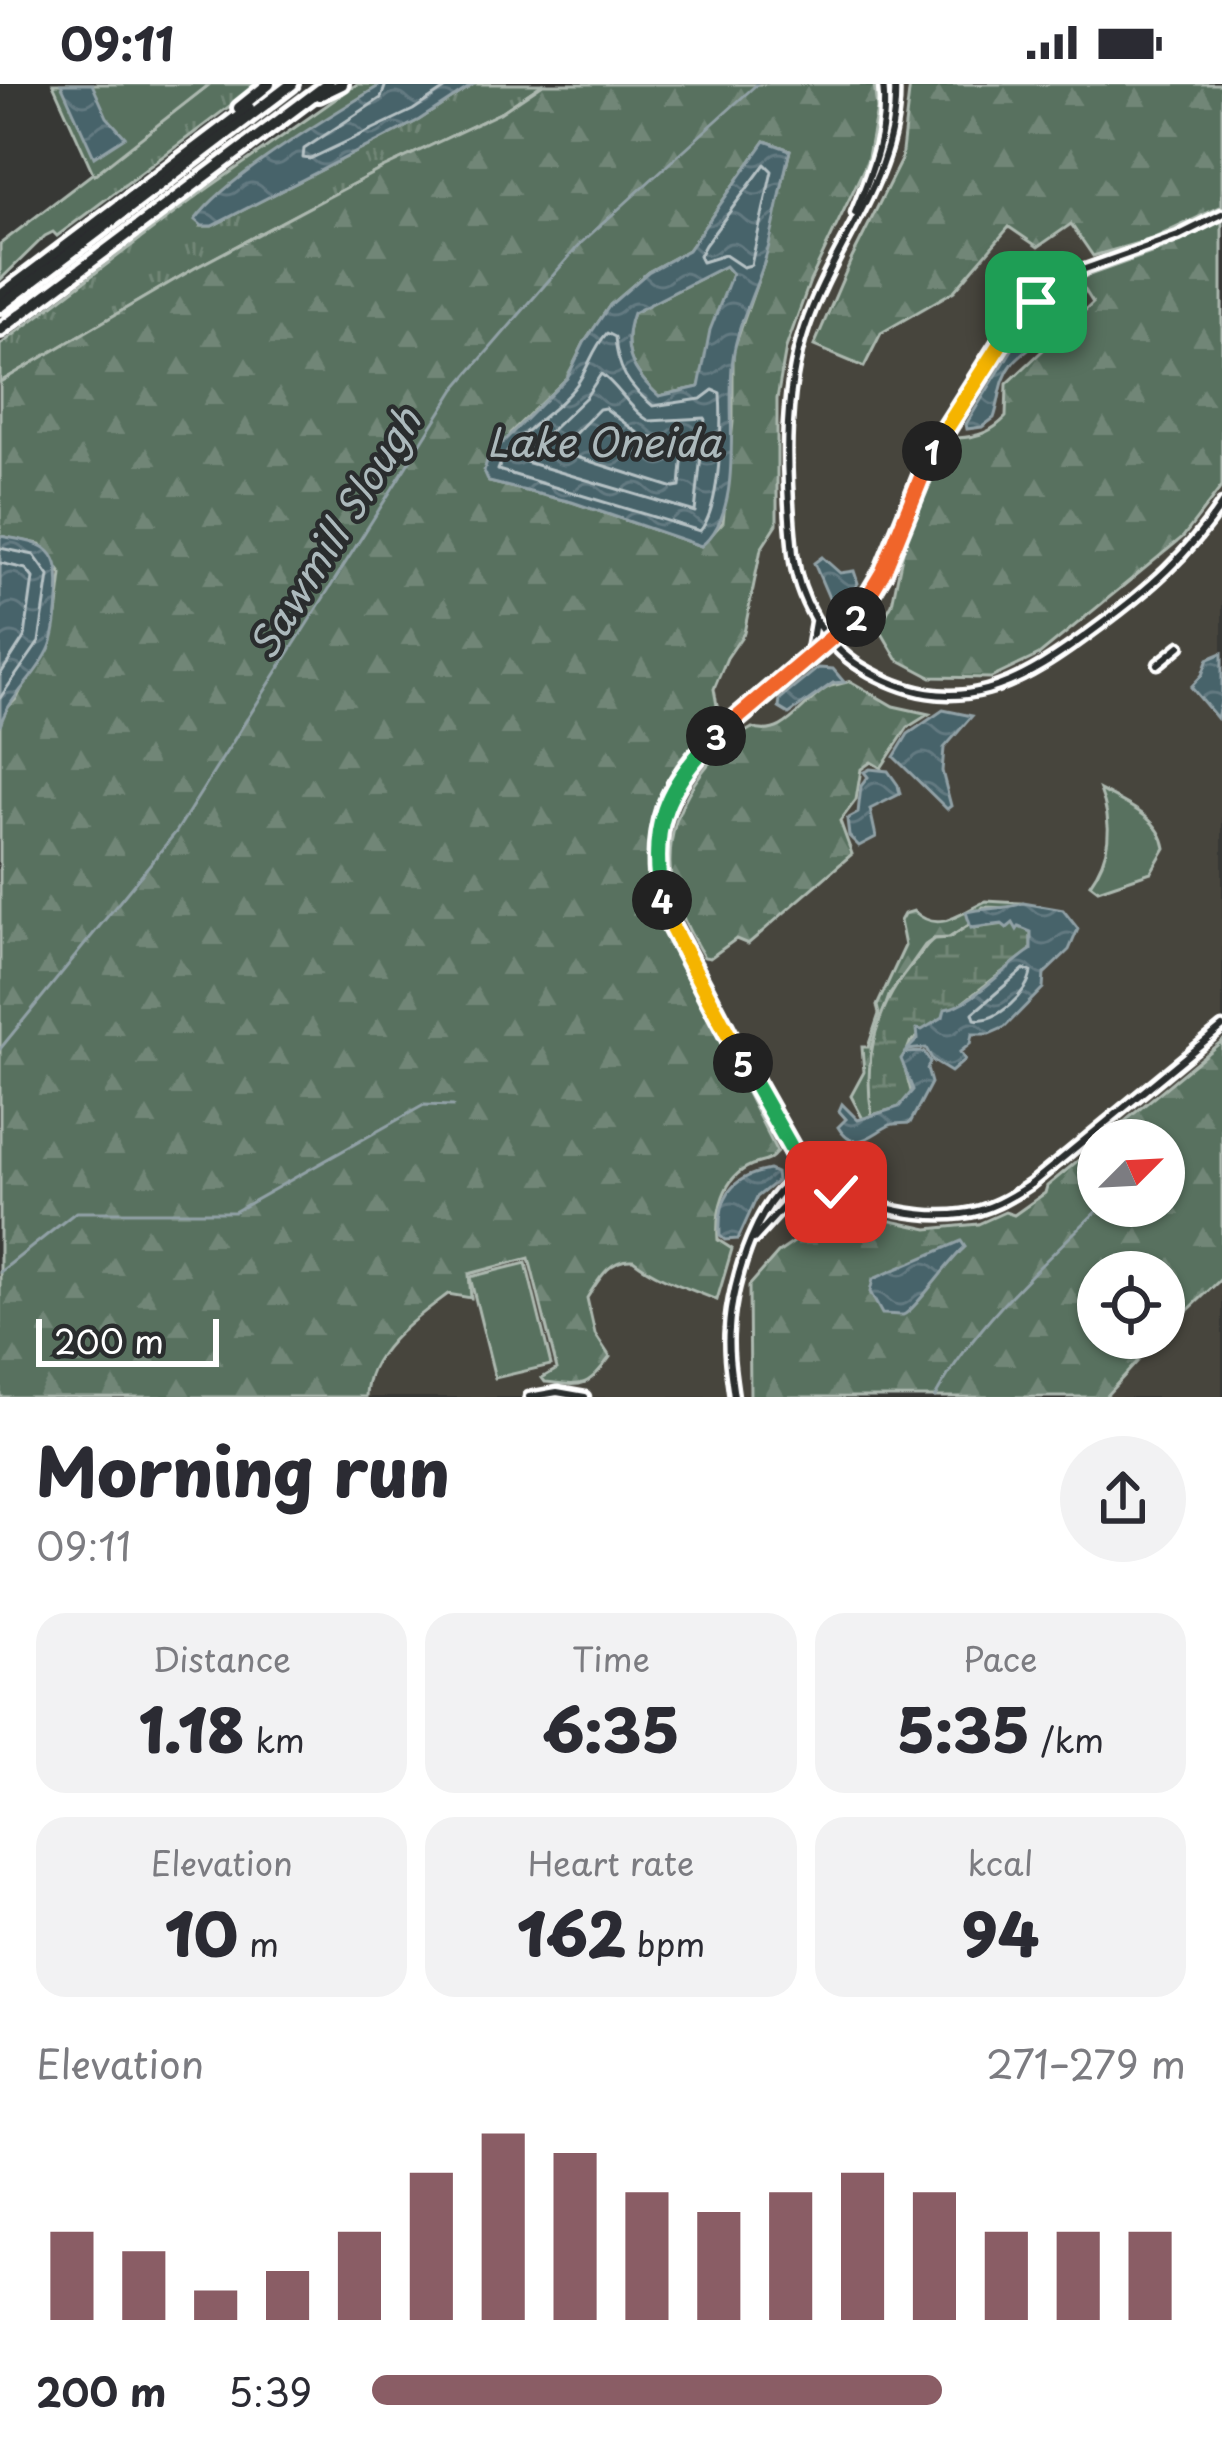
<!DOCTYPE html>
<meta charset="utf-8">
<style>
body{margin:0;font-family:"Playpen Sans",sans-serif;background:#f2f2f3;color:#2b2b33;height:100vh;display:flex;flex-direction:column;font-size:45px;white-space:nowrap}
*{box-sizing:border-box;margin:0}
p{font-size:39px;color:#7c7c81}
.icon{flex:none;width:66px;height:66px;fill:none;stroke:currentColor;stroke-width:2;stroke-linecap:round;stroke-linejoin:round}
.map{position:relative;height:1313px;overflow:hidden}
.side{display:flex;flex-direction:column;background:#fff;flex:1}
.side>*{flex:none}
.needle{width:78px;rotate:66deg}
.fabs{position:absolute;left:1077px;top:1035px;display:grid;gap:24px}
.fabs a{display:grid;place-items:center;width:108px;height:108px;border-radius:50%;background:#fff;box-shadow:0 3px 9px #0004;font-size:60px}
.scale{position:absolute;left:36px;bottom:30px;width:183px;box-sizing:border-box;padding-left:12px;border:6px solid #fff;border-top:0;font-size:33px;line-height:42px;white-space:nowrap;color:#fff;-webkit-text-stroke:9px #2a2d2e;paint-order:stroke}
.pin{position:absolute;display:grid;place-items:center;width:102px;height:102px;color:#fff;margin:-51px;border-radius:24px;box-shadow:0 6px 18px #0006}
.km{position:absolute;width:60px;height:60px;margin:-30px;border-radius:50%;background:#222;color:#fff;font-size:33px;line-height:60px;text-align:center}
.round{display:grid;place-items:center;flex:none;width:126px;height:126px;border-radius:63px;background:#f2f2f3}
.headline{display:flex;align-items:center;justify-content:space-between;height:204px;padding:0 36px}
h1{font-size:66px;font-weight:800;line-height:90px}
.figures{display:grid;grid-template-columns:repeat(3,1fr);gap:18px;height:204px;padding:12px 36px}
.figures div{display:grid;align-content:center;border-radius:30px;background:#f2f2f3;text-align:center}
.figures b{font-size:60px;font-weight:800}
.figures small{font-size:33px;font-weight:400}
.figures p{font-size:33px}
.chart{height:336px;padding:24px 36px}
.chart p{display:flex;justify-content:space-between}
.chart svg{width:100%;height:216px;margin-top:12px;stroke:#8a5d65;stroke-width:6}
ul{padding:0 36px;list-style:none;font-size:39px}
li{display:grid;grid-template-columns:192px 144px 1fr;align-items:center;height:90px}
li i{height:30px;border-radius:15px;background:#8a5d65}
.status{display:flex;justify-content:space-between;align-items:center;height:84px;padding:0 60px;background:#fff;direction:ltr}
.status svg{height:33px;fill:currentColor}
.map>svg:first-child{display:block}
.built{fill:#47453e;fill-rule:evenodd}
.grass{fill:url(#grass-tufts);stroke:#acb8af;stroke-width:3}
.forest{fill:url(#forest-firs);stroke:#acb8af;stroke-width:3;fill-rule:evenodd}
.wetland{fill:url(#wetland-marsh);stroke:#acb8af;stroke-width:3}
.green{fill:#58715f;stroke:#acb8af;stroke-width:3}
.water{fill:url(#water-waves);stroke:#91a1a6;stroke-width:3;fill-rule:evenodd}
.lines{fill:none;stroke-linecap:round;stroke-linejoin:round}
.shore{stroke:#b5c1c4;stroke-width:3}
.stream{stroke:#91a1a6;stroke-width:3}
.minor-casing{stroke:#fff;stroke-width:15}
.highway-casing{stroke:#fff;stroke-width:20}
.minor{stroke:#2a2d2e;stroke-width:6}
.highway{stroke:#2a2d2e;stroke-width:10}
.split-1-casing{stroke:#fff;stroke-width:24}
.split-2-casing{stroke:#fff;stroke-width:24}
.split-3-casing{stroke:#fff;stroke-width:24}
.split-4-casing{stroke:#fff;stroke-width:24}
.split-5-casing{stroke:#fff;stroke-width:24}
.split-6-casing{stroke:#fff;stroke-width:24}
.split-1{stroke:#f5b400;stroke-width:15}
.split-2{stroke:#f0652b;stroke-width:15}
.split-3{stroke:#f0652b;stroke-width:15}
.split-4{stroke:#22a559;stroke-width:15}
.split-5{stroke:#f5b400;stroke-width:15}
.split-6{stroke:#22a559;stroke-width:15}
.labels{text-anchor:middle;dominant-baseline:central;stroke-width:9;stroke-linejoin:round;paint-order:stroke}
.water-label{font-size:39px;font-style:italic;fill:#acb9bc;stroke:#2a2d2e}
</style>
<div class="status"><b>09:11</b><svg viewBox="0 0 49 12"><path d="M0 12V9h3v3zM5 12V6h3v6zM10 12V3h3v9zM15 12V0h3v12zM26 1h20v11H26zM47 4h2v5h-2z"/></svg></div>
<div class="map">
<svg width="1222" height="1313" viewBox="0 0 1222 1313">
<defs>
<pattern id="grass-tufts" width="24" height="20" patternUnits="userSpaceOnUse" patternTransform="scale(3)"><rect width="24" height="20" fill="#58715f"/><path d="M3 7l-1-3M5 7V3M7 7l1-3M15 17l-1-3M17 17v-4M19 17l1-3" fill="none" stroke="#718677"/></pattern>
<pattern id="forest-firs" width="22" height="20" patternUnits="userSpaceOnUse" patternTransform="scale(3)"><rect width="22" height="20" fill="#58715f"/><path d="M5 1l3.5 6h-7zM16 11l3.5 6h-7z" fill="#718677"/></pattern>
<pattern id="wetland-marsh" width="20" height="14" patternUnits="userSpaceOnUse" patternTransform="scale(3)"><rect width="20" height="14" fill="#58715f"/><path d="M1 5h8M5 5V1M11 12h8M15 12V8" fill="none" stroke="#718677"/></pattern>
<pattern id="water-waves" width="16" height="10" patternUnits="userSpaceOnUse" patternTransform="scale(3)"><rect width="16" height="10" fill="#47636b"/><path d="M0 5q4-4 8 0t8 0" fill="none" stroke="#637a81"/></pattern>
</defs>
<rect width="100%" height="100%" fill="#373835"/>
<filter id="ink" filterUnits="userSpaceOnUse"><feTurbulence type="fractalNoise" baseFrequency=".00833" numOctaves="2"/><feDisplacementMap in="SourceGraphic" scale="24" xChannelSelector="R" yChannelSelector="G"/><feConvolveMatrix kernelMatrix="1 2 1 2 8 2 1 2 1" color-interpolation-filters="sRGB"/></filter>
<g filter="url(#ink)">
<path class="built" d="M543 0H1222V1313H0V298L195 184 383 84 500 29ZM1098 1056H1164V1122H1098ZM1098 1188H1164V1254H1098Z"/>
<g class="grass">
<polygon points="210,0 259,0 57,152 53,148 45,152 0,196 0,160"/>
<polygon points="357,0 382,0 343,25 202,142 212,142 419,36 474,0 543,0 500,29 383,84 195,184 0,298 0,261 201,109"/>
</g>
<g class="forest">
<path d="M543 0H874L877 25 867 78 810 197 786 264 777 315V440L761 465 744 549 727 574 714 605 720 638C658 683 641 742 649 816L777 1068C768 1079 764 1077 752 1081 722 1093 716 1128 718 1156L732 1165 717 1216C686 1203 659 1196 633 1176 609 1174 598 1197 587 1214L595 1250 610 1273C586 1305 583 1302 545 1298L542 1294 557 1285 529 1174 469 1190 471 1214 448 1210C416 1234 366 1268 366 1313H0V642L4 627 17 614 57 531 62 491 40 460 0 452V298L195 184 383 84 500 29ZM765 57 790 66 764 179 733 267V338L723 438 701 462 572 418 489 398 510 349 567 294 584 259 610 221 648 188 688 166Z"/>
<polygon points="910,0 1222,0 1222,122 1152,155 1093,172 1071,140 1038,163 1009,143 954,207 881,249 864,283 814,262 851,176 901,76"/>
<path d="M1222 137V402L1183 453 1039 571 991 594 931 593 897 575 879 544 892 520 905 458 921 410 957 354C978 353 992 348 1006 333L1007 300 1093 219 1078 195 1165 164Z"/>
<path d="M725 182 732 190 699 303 659 312C632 288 620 265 633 229Z"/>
<path d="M850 597 893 622 929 630 908 643 881 684 871 678 861 685 856 716 840 737 852 770 748 860 736 855 710 874 704 873C687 845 669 810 670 776 670 723 707 669 752 644 786 657 804 614 831 602 837 600 844 600 850 597Z"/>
<path d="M986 817 1020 819 1014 824 983 823 969 841 949 854 934 855 925 861 889 912 871 964 872 1031 863 1035 851 1012 864 988 862 963H868L879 930 877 922 905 862 900 837 904 830 914 827C939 851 960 829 986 817Z"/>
<polygon points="1222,957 1222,1194 1164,1249 1164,1188 1098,1188 1098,1254 1159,1254 1105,1313 750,1313 749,1202 778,1169 841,1126 928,1145 978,1140 1005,1128 1014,1131 1045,1109 1047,1102 1098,1060 1098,1122 1164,1122 1164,1056 1102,1056"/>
</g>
<path class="wetland" d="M1014 839 1031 848V866L910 959 903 977 912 1011 900 1023 872 1031C862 973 878 918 916 876 923 868 925 861 934 855L949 854 969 841 974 844Z"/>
<g class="green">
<polygon points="53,0 210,0 94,91"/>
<path d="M1100 706C1126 720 1160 733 1165 764L1151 788 1098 806 1090 800C1111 771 1113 739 1100 706Z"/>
<polygon points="526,1179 551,1281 495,1294 470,1193"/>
</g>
<g class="water">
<polygon points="61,0 92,0 107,33 125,53 94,73"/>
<path d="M382 0H474L419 36 212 142H202L195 136C229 90 331 32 382 0Z"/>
<path d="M765 57 790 66C780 105 775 147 762 185 752 214 737 244 733 274 725 326 747 427 701 462L572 418 489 398 484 387 488 373 567 294 584 259 610 221 648 188 688 166ZM725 182 732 190 710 246 699 303 659 312C632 288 620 265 633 229Z"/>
<path d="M1069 210 1078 219C1063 247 1032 257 1013 279 999 297 1001 314 994 334L982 343 967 345 966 340 1023 248Z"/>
<path d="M0 452C49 460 62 464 58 516 57 530 56 549 50 563 38 592 8 613 0 642Z"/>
<polygon points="822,473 840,489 854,487 858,499 845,518 832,521 814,479"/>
<polygon points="1222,569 1222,615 1217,634 1191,603 1202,591 1208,575"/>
<polygon points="818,584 833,585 844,598 833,599 789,630 779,624 780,615"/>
<polygon points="943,626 972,632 944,664 942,687 951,722 947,725 894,673 908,650"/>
<polygon points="870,685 888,687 898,701 900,710 870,725 876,753 859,762 849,752 847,735 858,729 861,702 868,693 864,688"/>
<path d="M1023 819 1063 826 1078 845 1069 866 1044 890 1043 904 1005 943 989 950H972L970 960 960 968 965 976 951 988 933 977 926 964 907 966 918 955 917 945 922 946 943 933 945 925C971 922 1007 881 1031 866V848L1019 843 1017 846 1013 839 1007 844 1002 840 971 844 966 828C981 824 1011 825 1023 819Z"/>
<path d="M924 968 930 978 927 985 931 999 910 1039C903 1040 896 1039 890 1041 871 1050 855 1071 838 1043L846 1035 839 1027 842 1020 858 1036 899 1023 913 1006 901 975 905 969Z"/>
<path d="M769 1086 776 1089 777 1097 757 1113 738 1155 725 1156 720 1152C718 1114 730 1093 769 1086Z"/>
<path d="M961 1157 965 1163C950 1175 914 1228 903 1231 901 1231 884 1230 882 1230L870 1208 873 1195Z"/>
</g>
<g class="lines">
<g class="shore">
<polyline points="386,0 381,14 304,65 303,74 310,75 413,26 452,0"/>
<polygon points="765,80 772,87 751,181 743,183 725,171 702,178 699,172 705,161"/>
<path d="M607 249 615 253C617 284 628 302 653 322L701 315 713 306 720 309C722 343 721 423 700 447L498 386C509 351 556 330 577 300 589 283 593 264 607 249Z"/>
<path d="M601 290C618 301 629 325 649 337L705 334 695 428 526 378 527 370 586 313Z"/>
<polygon points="605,324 643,353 684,356 680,403 674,404 564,369 564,361 599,325"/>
<polyline points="0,464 34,471 49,492 39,558 0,614"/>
<polyline points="0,479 26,485 33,494 25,552 0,591"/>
<path d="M1024 885 1031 888C1029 908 996 940 975 935L973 929Z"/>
</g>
<g class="stream">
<polyline points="0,965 176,748 455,305 581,159 757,0"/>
<polyline points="0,1188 76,1128 234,1128 424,1021 453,1022"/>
<path d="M935 1313C976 1239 1041 1181 1102 1122"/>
</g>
<g class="minor-casing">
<g id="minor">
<path d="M895 0C900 91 832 161 805 244 781 314 786 397 793 470 798 514 823 560 861 583 957 641 1021 600 1100 541 1149 505 1188 471 1222 420"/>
<path d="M855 129C872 88 889 46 883 0"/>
<path d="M1222 130 1178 152 1085 185 1057 201 1024 229 1000 259 930 369 883 487 859 530 716 652 682 687 666 718 657 782 668 836 798 1076C831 1116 912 1137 962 1130 988 1127 1010 1114 1031 1100L1222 943"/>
<polyline points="809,572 815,538"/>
<polyline points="1158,580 1180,562"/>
<polyline points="754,1155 803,1101 808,1089"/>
<polyline points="529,1313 557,1308 585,1313"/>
<path d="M734 1313C731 1291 727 1268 729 1245 731 1201 759 1102 808 1089"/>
</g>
</g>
<g class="highway-casing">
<g id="highway">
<polyline points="319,11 342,0"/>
<polyline points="239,24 269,0"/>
<polyline points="0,212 249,24"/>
<polyline points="0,222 292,0"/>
<polyline points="0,246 328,0"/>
</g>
</g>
<use href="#minor" class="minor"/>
<use href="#highway" class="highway"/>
</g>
</g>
<g class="lines" filter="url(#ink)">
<g class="split-1-casing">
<polyline id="split-1" points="932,367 1000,260 1036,218"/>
</g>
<g class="split-2-casing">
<polyline id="split-2" points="856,533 883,488 932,367"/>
</g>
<g class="split-3-casing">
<polyline id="split-3" points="716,652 856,533"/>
</g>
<g class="split-4-casing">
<path id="split-4" d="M662 816C648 744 666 702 716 652"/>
</g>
<g class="split-5-casing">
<polyline id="split-5" points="662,816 668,836 743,979"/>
</g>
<g class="split-6-casing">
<polyline id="split-6" points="743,979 799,1078 836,1108"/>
</g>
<use href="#split-1" class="split-1"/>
<use href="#split-2" class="split-2"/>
<use href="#split-3" class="split-3"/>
<use href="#split-4" class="split-4"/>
<use href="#split-5" class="split-5"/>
<use href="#split-6" class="split-6"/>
</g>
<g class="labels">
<g class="water-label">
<text x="604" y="356">Lake Oneida</text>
<text transform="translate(333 448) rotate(-58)">Sawmill Slough</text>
</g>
</g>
</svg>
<div class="fabs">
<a><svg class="needle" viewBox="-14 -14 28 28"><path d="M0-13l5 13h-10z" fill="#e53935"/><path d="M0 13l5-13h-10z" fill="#7c7c81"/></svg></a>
<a><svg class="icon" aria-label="locate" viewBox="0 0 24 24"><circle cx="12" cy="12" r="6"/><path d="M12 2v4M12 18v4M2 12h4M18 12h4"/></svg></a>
</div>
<div class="scale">200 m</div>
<div class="pin" style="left:1036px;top:218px;background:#1e9e55"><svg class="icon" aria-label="arrive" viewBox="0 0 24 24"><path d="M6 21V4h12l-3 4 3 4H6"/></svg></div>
<div class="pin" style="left:836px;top:1108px;background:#d93025"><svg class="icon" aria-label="check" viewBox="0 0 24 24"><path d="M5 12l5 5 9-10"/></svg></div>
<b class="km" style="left:932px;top:367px">1</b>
<b class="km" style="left:856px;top:533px">2</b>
<b class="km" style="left:716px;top:652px">3</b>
<b class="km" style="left:662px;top:816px">4</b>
<b class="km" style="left:743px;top:979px">5</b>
</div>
<section class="side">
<div class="headline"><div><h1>Morning run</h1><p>09:11</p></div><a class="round"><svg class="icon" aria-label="share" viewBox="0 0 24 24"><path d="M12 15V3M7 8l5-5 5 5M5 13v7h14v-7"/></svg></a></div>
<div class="figures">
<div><p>Distance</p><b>1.18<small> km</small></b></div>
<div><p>Time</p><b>6:35</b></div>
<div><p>Pace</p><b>5:35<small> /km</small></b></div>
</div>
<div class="figures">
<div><p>Elevation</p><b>10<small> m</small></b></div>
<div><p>Heart rate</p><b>162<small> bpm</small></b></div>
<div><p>kcal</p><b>94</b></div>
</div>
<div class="chart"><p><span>Elevation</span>271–279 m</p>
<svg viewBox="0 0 160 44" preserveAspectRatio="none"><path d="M5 44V26M15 44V30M25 44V38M35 44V34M45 44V26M55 44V14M65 44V6M75 44V10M85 44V18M95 44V22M105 44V18M115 44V14M125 44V18M135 44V26M145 44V26M155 44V26"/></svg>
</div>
<ul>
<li><b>200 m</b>5:39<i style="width:70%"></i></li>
</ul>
</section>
